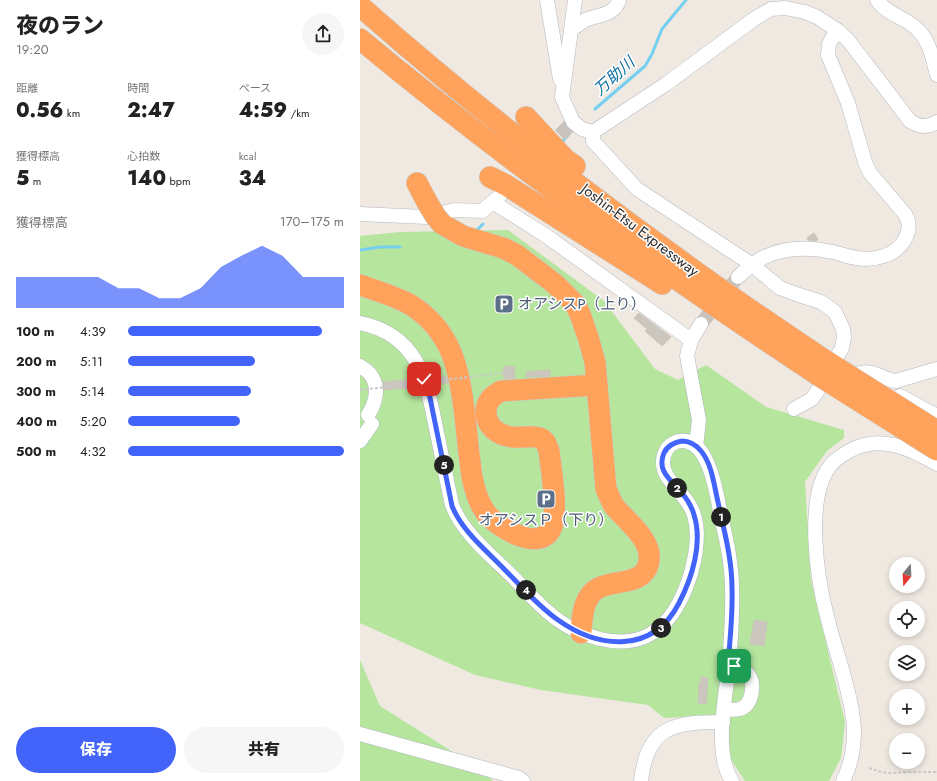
<!DOCTYPE html>
<html lang="ja">
<meta charset="utf-8">
<style>
body{margin:0;font-family:Jost,"Noto Sans JP",sans-serif;background:#f6f6f6;color:#222;height:100vh;display:flex;flex-direction:column;font-size:15px;white-space:nowrap}
*{box-sizing:border-box;margin:0}
p{font-size:13px;color:#767676}
.icon{flex:none;width:22px;height:22px;fill:none;stroke:currentColor;stroke-width:2;stroke-linecap:round;stroke-linejoin:round}
.map{position:relative;flex:1;overflow:hidden}
.side{display:flex;flex-direction:column;background:#fff;width:360px}
.side>*{flex:none}
.needle{width:26px;rotate:198deg}
.controls{position:absolute;left:529px;top:557px;display:grid;gap:8px}
.controls a{display:grid;place-items:center;width:36px;height:36px;border-radius:50%;background:#fff;box-shadow:0 2px 6px #0003;font-size:20px}
.pin{position:absolute;display:grid;place-items:center;width:34px;height:34px;color:#fff;margin:-17px;border-radius:8px;box-shadow:0 2px 6px #0006}
.km{position:absolute;width:20px;height:20px;margin:-10px;border-radius:50%;background:#222;color:#fff;font-size:11px;line-height:20px;text-align:center}
.round{display:grid;place-items:center;flex:none;width:42px;height:42px;border-radius:21px;background:#f6f6f6}
.overview{display:flex;align-items:center;justify-content:space-between;height:68px;padding:0 16px}
h1{font-size:22px;font-weight:800;line-height:30px}
.figures{display:grid;grid-template-columns:repeat(3,1fr);gap:6px;height:68px;padding:4px 16px}
.figures div{display:grid;align-content:center}
.figures b{font-size:20px;font-weight:800}
.figures small{font-size:11px;font-weight:400}
.figures p{font-size:11px}
.chart{height:112px;padding:8px 16px}
.chart p{display:flex;justify-content:space-between}
.chart svg{width:100%;height:72px;margin-top:4px;fill:#4264fb;opacity:.7}
.button{display:flex;gap:8px;margin-top:auto;padding:8px 16px}
.button a{flex:1;height:46px;border-radius:24px;background:#4264fb;color:#fff;font-size:16px;font-weight:800;line-height:46px;text-align:center}
.button a+a{background:#f6f6f6;color:#222}
ul{padding:0 16px;list-style:none;font-size:13px}
li{display:grid;grid-template-columns:64px 48px 1fr;align-items:center;height:30px}
li i{height:10px;border-radius:5px;background:#4264fb}
main{display:flex;flex:1;min-height:0}
.map>svg:first-child{display:block}
.green{fill:#b6e59e}
.lines{fill:none;stroke-linecap:round;stroke-linejoin:round}
.stream{stroke:#75cff0;stroke-width:3}
.building{fill:#cbc7bf;stroke:#cbc5ba}
.minor-tunnel{stroke:#c8c4bd;stroke-width:14;stroke-dasharray:14 7;stroke-linecap:butt}
.minor-casing{stroke:#b4b7c1;stroke-width:15}
.highway-casing{stroke:#c9c9c9;stroke-width:22}
.path{stroke:#c9c9c9;stroke-width:2;stroke-dasharray:3 2;stroke-linecap:butt}
.minor{stroke:#fff;stroke-width:14}
.highway{stroke:#ffa35c;stroke-width:21}
.highway-bridge-casing{stroke:#c9c9c9;stroke-width:22;stroke-linecap:butt}
.path-bridge{stroke:#c9c9c9;stroke-width:2;stroke-dasharray:3 2;stroke-linecap:butt}
.highway-bridge{stroke:#ffa35c;stroke-width:21}
.route-casing{stroke:#fff;stroke-width:8}
.route{stroke:#4264fb;stroke-width:5}
.labels{text-anchor:middle;dominant-baseline:central;stroke-width:3;stroke-linejoin:round;paint-order:stroke}
.street-label{font-size:15px;fill:#2e2e2e;stroke:#fff}
.service-label{font-size:15px;fill:#4e5e75;stroke:#fff;text-anchor:start}
.water-label{font-size:16px;font-style:italic;fill:#0d6fa3;stroke:#fff}
</style>
<main>
<section class="side">
<div class="overview"><div><h1>夜のラン</h1><p>19:20</p></div><a class="round"><svg class="icon" aria-label="share" viewBox="0 0 24 24"><path d="M12 15V3M7 8l5-5 5 5M5 13v7h14v-7"/></svg></a></div>
<div class="figures">
<div><p>距離</p><b>0.56<small> km</small></b></div>
<div><p>時間</p><b>2:47</b></div>
<div><p>ペース</p><b>4:59<small> /km</small></b></div>
</div>
<div class="figures">
<div><p>獲得標高</p><b>5<small> m</small></b></div>
<div><p>心拍数</p><b>140<small> bpm</small></b></div>
<div><p>kcal</p><b>34</b></div>
</div>
<div class="chart"><p><span>獲得標高</span>170–175 m</p>
<svg viewBox="0 0 160 44" preserveAspectRatio="none"><path d="M0 44V25L10 25L20 25L30 25L40 25L50 32L60 32L70 38L80 38L90 32L100 19L110 12L120 6L130 12L140 25L150 25L160 25V44z"/></svg>
</div>
<ul>
<li><b>100 m</b>4:39<i style="width:90%"></i></li>
<li><b>200 m</b>5:11<i style="width:59%"></i></li>
<li><b>300 m</b>5:14<i style="width:57%"></i></li>
<li><b>400 m</b>5:20<i style="width:52%"></i></li>
<li><b>500 m</b>4:32<i style="width:100%"></i></li>
</ul>
<div class="button"><a>保存</a><a>共有</a></div>
</section>
<div class="map">
<svg width="577" height="781" viewBox="0 0 577 781">
<rect width="100%" height="100%" fill="#efe9e1"/>
<g class="green">
<polygon points="148,230 244,301 295,369 318,380 346,365 406,407 484,430 484,438 467,451 445,482 451,580 485,722 481,758 469,781 385,781 369,757 355,715 304,718 288,705 181,690 115,675 0,623 0,236 40,232"/>
<polygon points="0,660 20,706 115,766 133,781 0,781"/>
</g>
<g class="lines">
<g class="stream">
<polyline points="235,109 285,66 292,54 302,29 326,0"/>
<polyline points="202,142 209,134"/>
<polyline points="116,231 123,224"/>
<polyline points="0,250 20,247 40,247"/>
</g>
</g>
<g class="building">
<polygon points="454,233 458,239 456,241 448,240 447,238"/>
<polygon points="279,313 311,337 302,346 285,331 287,329 274,318"/>
<polygon points="154,366 155,378 144,379 143,367"/>
<polygon points="190,370 190,376 166,377 166,372"/>
<polygon points="86,376 88,383 75,385 72,377"/>
<polygon points="55,379 57,387 24,390 23,381 24,382"/>
<polygon points="396,620 407,622 404,646 390,644 394,621"/>
<polygon points="341,677 348,678 346,704 338,703 339,683 341,683"/>
</g>
<g class="lines">
<g class="minor-tunnel">
<polyline points="185,150 213,122"/>
<polyline points="341,324 378,277"/>
</g>
<g class="minor-casing">
<g id="minor">
<polyline points="187,0 200,79"/>
<polyline points="215,0 202,97 213,122 222,129 233,132 306,84 394,19 411,9 425,8 445,12 457,17 477,30"/>
<path d="M517 0C526 14 546 18 557 29 570 41 573 60 577 75"/>
<path d="M212 29C216 26 221 23 225 20 237 15 256 15 259 0"/>
<polyline points="233,132 233,141 277,189 391,264 420,288 436,294 461,302 475,312 483,329 484,337 482,348 458,390 452,399 434,409"/>
<polyline points="134,203 185,235 331,340"/>
<polyline points="0,214 66,217 94,210 122,211 140,196"/>
<path d="M378 277C396 260 408 252 434 249 447 248 460 249 473 252 481 254 489 257 497 258 514 261 536 256 545 239 550 229 550 223 545 214L510 173 505 162 488 103 468 55 469 44 477 30 488 40 550 121C560 127 567 128 577 122"/>
<path d="M0 323C60 335 67 383 77 433 82 457 87 481 92 505 104 535 133 557 155 579 168 593 182 609 198 620 210 629 225 635 240 639 292 651 317 619 331 573 336 555 340 534 334 515 328 494 302 481 303 462 303 453 308 445 316 442 349 432 357 496 361 517 367 541 372 564 372 588 373 613 371 639 369 664 366 697 353 752 372 781"/>
<path d="M0 366C3 368 8 371 10 374 20 386 16 403 8 415"/>
<path d="M486 378C495 374 505 370 515 374 522 376 528 380 536 381L577 369"/>
<polyline points="540,396 577,416"/>
<polyline points="0,441 12,424"/>
<polyline points="336,446 339,420 327,356 331,340 341,324"/>
<path d="M364 709C369 710 375 710 380 709 392 705 396 684 388 674 383 668 376 666 368 665"/>
<polyline points="0,734 159,778 163,781"/>
<path d="M281 781C287 726 314 722 363 722"/>
<path d="M483 781C492 763 496 739 493 719 489 684 475 651 467 616 457 579 445 498 470 466 475 459 482 455 489 451 519 434 550 448 577 464"/>
</g>
</g>
<g class="highway-casing">
<g id="highway">
<path d="M0 6C101 95 207 179 317 258 365 294 416 327 466 361"/>
<path d="M0 39C146 160 300 271 458 375"/>
<polyline points="166,117 205,159 215,166"/>
<polyline points="130,177 146,185 302,284"/>
<polyline points="57,183 67,202"/>
<path d="M82 224 103 236 143 248 157 255 195 284 215 304 220 314 228 337 235 362 246 489C249 495 251 501 254 506 267 522 298 543 287 568 277 589 241 576 229 597 222 607 222 621 221 633"/>
<path d="M0 285C17 291 35 296 51 305 93 332 99 370 105 416 107 436 109 456 112 477 115 490 118 502 126 513 137 527 179 553 191 529 199 513 191 469 189 451 187 445 186 441 180 438 172 435 162 438 153 437 139 436 126 427 126 412 126 401 132 396 141 391L237 385"/>
</g>
</g>
<polyline class="path" points="509,768 521,772 529,773 550,772 577,772"/>
<use href="#minor" class="minor"/>
<use href="#highway" class="highway"/>
<g class="highway-bridge-casing">
<g id="highway-bridge">
<polyline points="67,202 76,217 82,224"/>
<polyline points="466,361 577,431"/>
<polyline points="458,375 577,450"/>
</g>
</g>
<polyline class="path-bridge" points="0,390 152,372"/>
<use href="#highway-bridge" class="highway-bridge"/>
</g>
<g class="lines">
<g class="route-casing">
<path id="route" d="M64 379 68 388 92 506C102 531 126 550 145 570 162 587 178 606 198 620 239 649 293 654 319 603 332 578 343 543 334 515 332 507 327 499 322 493 312 481 296 471 304 453 307 446 315 442 322 441 329 441 336 445 341 451 352 464 354 485 358 502 364 530 372 559 372 588 373 614 370 639 368 665L374 666"/>
</g>
<use href="#route" class="route"/>
</g>
<defs>
<g id="parking-square" transform="scale(1)"><rect x="-9" y="-9" width="18" height="18" rx="4" fill="#5c6f8a" stroke="#fff"/><path d="M-3.5-5.5H1a3.5 3.5 0 0 1 0 7H-1V5.5H-3.5ZM-1-3.4V-.6H.8a1.4 1.4 0 0 0 0-2.8Z" fill="#fff"/></g>
</defs>
<g fill-rule="evenodd">
<use href="#parking-square" x="144" y="304"/>
<use href="#parking-square" x="186" y="499"/>
</g>
<g class="labels">
<g class="street-label">
<text transform="translate(280 230) rotate(37)">Joshin-Etsu Expressway</text>
</g>
<g class="service-label">
<text x="158" y="304">オアシスP（上り）</text>
<text x="186" y="520" text-anchor="middle">オアシスＰ（下り）</text>
</g>
<g class="water-label">
<text transform="translate(254 76) rotate(-42)">万助川</text>
</g>
</g>
</svg>
<div class="controls">
<a><svg class="needle" viewBox="-14 -14 28 28"><path d="M0-13l5 13h-10z" fill="#e53935"/><path d="M0 13l5-13h-10z" fill="#767676"/></svg></a>
<a><svg class="icon" aria-label="locate" viewBox="0 0 24 24"><circle cx="12" cy="12" r="6"/><path d="M12 2v4M12 18v4M2 12h4M18 12h4"/></svg></a>
<a><svg class="icon" aria-label="layers" viewBox="0 0 24 24"><path d="M12 4l9 5-9 5-9-5zM3 14l9 5 9-5"/></svg></a>
<a>+</a>
<a>−</a>
</div>
<div class="pin" style="left:374px;top:666px;background:#1e9e55"><svg class="icon" aria-label="arrive" viewBox="0 0 24 24"><path d="M6 21V4h12l-3 4 3 4H6"/></svg></div>
<div class="pin" style="left:64px;top:379px;background:#d93025"><svg class="icon" aria-label="check" viewBox="0 0 24 24"><path d="M5 12l5 5 9-10"/></svg></div>
<b class="km" style="left:361px;top:517px">1</b>
<b class="km" style="left:317px;top:488px">2</b>
<b class="km" style="left:301px;top:628px">3</b>
<b class="km" style="left:166px;top:590px">4</b>
<b class="km" style="left:84px;top:465px">5</b>
</div>
</main>
